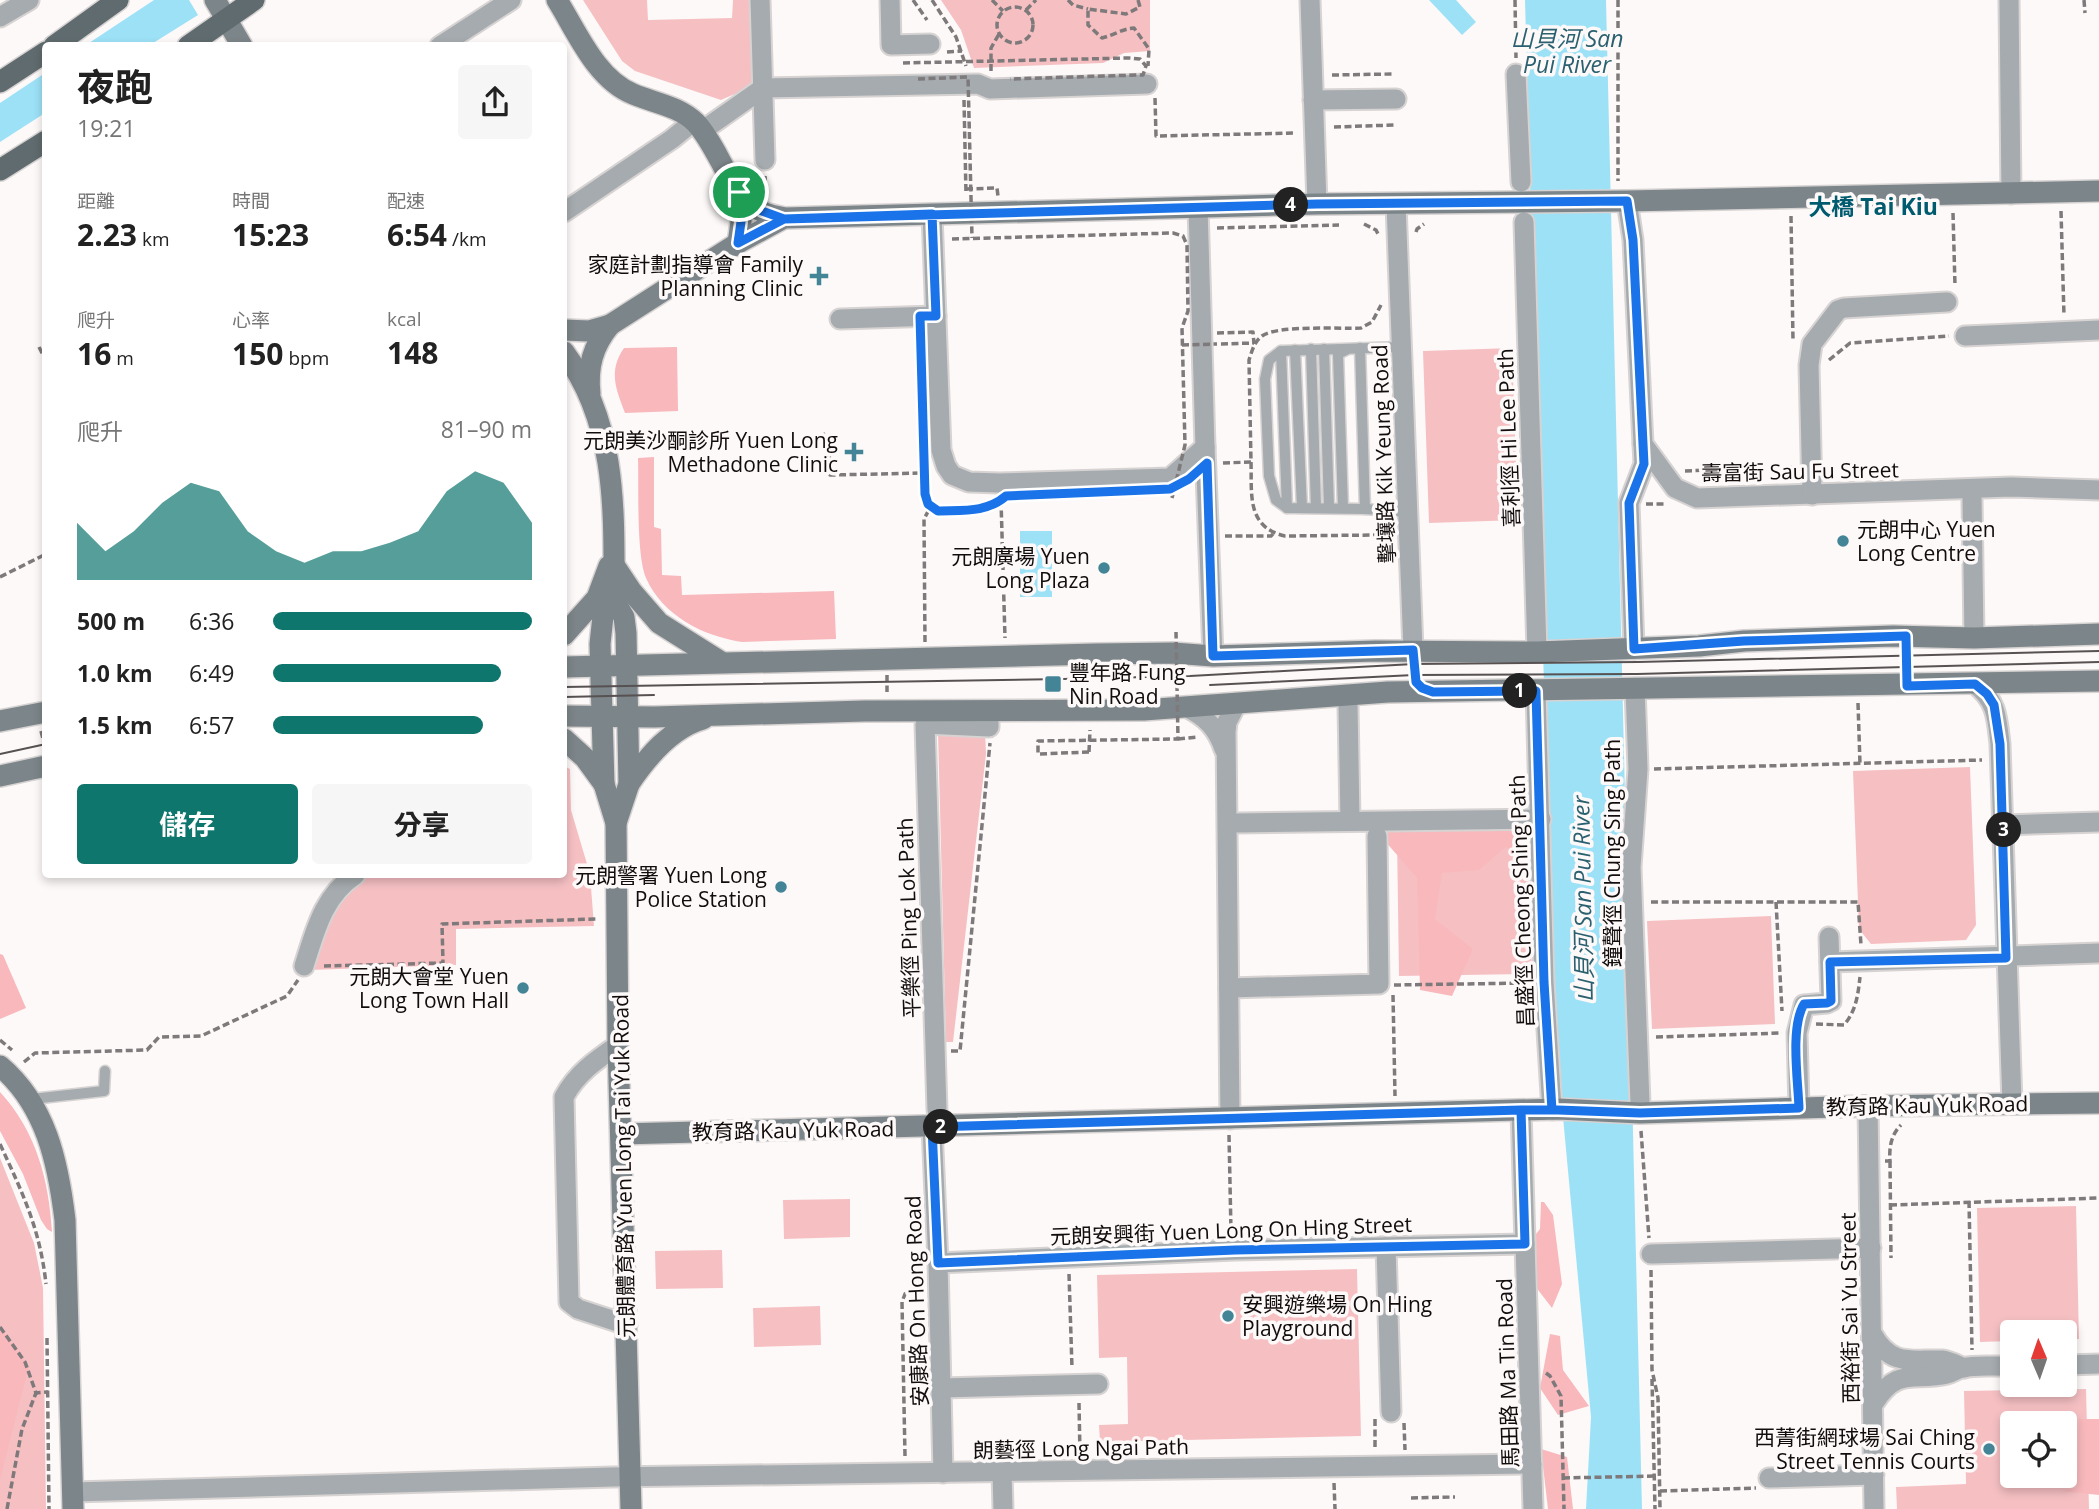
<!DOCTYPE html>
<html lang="zh-TW">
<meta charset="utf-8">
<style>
body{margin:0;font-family:"Open Sans","Noto Sans TC",sans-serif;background:#f6f6f6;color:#222;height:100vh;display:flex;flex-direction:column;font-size:26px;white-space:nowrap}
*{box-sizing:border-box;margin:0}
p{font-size:23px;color:#767676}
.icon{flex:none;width:38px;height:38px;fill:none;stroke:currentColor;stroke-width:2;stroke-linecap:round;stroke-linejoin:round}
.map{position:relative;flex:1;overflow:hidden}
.sheet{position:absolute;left:42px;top:42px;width:525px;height:836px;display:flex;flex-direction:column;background:#fff;border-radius:7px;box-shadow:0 4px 10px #0003}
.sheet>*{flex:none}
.needle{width:46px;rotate:358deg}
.controls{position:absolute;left:2000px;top:1320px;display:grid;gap:14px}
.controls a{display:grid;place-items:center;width:77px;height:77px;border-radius:7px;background:#fff;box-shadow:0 4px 10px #0003;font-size:35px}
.pin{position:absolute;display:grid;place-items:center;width:60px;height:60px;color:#fff;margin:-30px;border:4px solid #fff;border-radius:50%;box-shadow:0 2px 7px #0007}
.km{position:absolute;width:35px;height:35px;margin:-18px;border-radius:50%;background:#222;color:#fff;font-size:19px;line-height:35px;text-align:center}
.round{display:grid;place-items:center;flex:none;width:74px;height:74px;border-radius:7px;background:#f6f6f6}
.summary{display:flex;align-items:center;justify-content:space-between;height:119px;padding:0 35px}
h1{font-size:38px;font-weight:700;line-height:52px}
.figures{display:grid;grid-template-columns:repeat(3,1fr);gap:10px;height:119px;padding:7px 35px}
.figures div{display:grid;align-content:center}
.figures b{font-size:30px;font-weight:700}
.figures small{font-size:19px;font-weight:400}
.figures p{font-size:19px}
.chart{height:196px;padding:14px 35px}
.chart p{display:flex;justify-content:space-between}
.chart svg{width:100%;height:126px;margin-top:7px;fill:#0f766e;opacity:.7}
.cta{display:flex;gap:14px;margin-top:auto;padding:14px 35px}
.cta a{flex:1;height:80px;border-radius:7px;background:#0f766e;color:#fff;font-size:28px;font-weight:700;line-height:80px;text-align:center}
.cta a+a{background:#f6f6f6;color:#222}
ul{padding:0 35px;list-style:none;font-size:23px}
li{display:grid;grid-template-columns:112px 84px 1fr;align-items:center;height:52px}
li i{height:18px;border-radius:9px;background:#0f766e}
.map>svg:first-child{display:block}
.green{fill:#f6c0c3;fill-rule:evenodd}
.forest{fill:#f8b8bc}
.water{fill:#9de1f7}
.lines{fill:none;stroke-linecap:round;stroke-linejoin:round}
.lane-casing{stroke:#d7d3d3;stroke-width:13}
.street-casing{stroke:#d7d3d3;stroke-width:23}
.secondary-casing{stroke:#d7d3d3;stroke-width:24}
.primary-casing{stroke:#d7d3d3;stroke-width:24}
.path{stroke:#7e797a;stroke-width:3.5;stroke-dasharray:7 3.5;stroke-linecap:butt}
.lane{stroke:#a5abae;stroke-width:10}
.street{stroke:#a5abae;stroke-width:19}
.secondary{stroke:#7c8589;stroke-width:21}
.primary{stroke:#5f6b6e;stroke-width:21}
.tram{stroke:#575152;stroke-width:2}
.path-bridge{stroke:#7e797a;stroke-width:3.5;stroke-dasharray:7 3.5;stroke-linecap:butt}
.route-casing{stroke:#fff;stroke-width:14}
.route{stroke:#1a73e8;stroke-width:9}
.poi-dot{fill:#448497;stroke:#fdf9f9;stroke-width:2.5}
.labels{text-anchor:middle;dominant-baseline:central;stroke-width:7;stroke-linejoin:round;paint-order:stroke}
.poi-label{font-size:21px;fill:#120c0d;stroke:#fdf9f9;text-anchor:end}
.street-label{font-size:21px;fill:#120c0d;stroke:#fdf9f9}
.water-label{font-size:23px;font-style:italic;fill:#2a606f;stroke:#fdf9f9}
.neighbourhood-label{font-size:23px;font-weight:bold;fill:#005b6f;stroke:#fdf9f9}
</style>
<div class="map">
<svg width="2099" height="1509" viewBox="0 0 2099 1509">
<rect width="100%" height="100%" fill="#fdf9f9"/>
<g class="green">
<polygon points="583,0 647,0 648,20 732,18 733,0 752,0 755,85 721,100 635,71 622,61"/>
<polygon points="941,0 1150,0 1150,51 1124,53 1103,63 974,68 961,30"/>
<polygon points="1512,348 1518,520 1429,523 1423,351"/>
<polygon points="985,731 986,754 953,1042 946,1042 938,732"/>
<polygon points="564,766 570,769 571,810 590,874 594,926 456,929 456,965 309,970 328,915 363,875 564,875"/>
<polygon points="1970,767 1976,925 1966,940 1871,944 1859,929 1853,771"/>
<polygon points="1528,834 1532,974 1399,976 1397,836"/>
<polygon points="1771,916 1775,1024 1652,1029 1647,921"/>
<polygon points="0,1158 34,1243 43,1288 46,1509 0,1509"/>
<polygon points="850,1199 850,1237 784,1239 783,1200"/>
<polygon points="2076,1206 2079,1339 2065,1339 2065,1332 2012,1332 2012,1341 1980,1342 1977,1208"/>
<polygon points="722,1250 723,1288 656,1289 655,1251"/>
<polygon points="1357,1269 1361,1436 1100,1442 1099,1425 1128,1424 1127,1357 1099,1358 1097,1275"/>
<polygon points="820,1306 821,1345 754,1347 753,1308"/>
<path d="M2086 1389 2089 1509H1897L1896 1487 1966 1484 1964 1391ZM2012 1423H2065V1475H2012Z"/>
</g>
<g class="forest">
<path d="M677 347 678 411 625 413C616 389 608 371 624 348Z"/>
<path d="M654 457V527L661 529 662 575 681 576 682 595 834 591 836 639 742 642C703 636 663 616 646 578 636 554 639 486 638 458Z"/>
<polygon points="1383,814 1533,826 1516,854 1506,847 1479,870 1442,873 1435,919 1473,949 1452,996 1420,990 1417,878 1378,833"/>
<polygon points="0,954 3,955 26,1008 0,1019"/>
<path d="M0 1092C36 1131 49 1180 52 1232L47 1229 41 1220 23 1174 0 1131Z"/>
<polygon points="1541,1202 1544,1202 1553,1215 1562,1284 1552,1308 1515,1260 1540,1229"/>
<polygon points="0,1327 29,1366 0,1480"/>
<polygon points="1550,1334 1560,1336 1563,1370 1589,1406 1558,1415 1540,1388"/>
<polygon points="2079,1419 2099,1419 2099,1495 2061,1491 2077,1488"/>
<polygon points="1541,1449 1567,1457 1573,1509 1548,1509"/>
</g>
<g class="water">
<polygon points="154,0 189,0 198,15 150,45 86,45"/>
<polygon points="1429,0 1456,0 1476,22 1462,35"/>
<polygon points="1525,0 1606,0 1642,1509 1586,1509 1591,1417 1553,1010"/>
<polygon points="45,73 45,113 0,142 0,103"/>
<rect x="1020" y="531" width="32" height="66"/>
</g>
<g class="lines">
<g class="lane-casing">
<g id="lane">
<polyline points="1401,347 1281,351 1269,360 1265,379 1269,476 1276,500 1287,508 1365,509 1409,512"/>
<polyline points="1360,348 1365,509"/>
<polyline points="1311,349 1316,508"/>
<polyline points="1324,349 1329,508"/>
<polyline points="1295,350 1302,508"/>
<polyline points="1281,351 1287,508"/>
<polyline points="1343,508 1338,354 1346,350"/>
<polyline points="1413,650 1416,682 1425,689"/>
<polyline points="32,1099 104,1091 105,1071"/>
</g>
</g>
<g class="street-casing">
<g id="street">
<polyline points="760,0 765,160"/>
<polyline points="890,0 891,45 930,44"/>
<polyline points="1310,0 1317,204"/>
<polyline points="2009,0 2011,194"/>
<polyline points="0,17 29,0"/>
<polyline points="440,46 511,0"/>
<polyline points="1516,74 1521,182"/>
<polyline points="1313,100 1396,99"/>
<polyline points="702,131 763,88 978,84 990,89 1147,84"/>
<polyline points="1627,201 1633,240 1643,444 1675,488 1697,498 2011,487 2099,490"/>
<polyline points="1396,204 1413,650"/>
<polyline points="564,212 672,139 694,121"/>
<polyline points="932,214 941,450 946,466 952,475 969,482 999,483 1170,478 1205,447 1198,207"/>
<polyline points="1524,222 1537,652"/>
<polyline points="840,319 936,316"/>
<polyline points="1965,336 2099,330"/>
<polyline points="1205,447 1213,656"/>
<polyline points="1812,495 1809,365 1812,344 1838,310 1844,308 1947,302"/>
<polyline points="1972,498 1974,638"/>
<polyline points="1634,649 1629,503 1644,464 1643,444"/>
<path d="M1975 684C1997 701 1997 718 2000 744L2012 1104"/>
<polyline points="1635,688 1638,769 1631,867 1640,1103"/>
<polyline points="1536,691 1544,982 1552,1110"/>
<polyline points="1348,705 1350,821"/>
<path d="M1186 707C1206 717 1217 728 1224 749"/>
<polyline points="1237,823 1541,819"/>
<polyline points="2004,825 2099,822"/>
<polyline points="1830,962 2099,953"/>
<path d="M304 966C315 932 323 896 355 875"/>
<polyline points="1229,988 1379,984 1377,836"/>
<path d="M618 1045C596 1060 576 1074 564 1097L569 1302 578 1309 627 1325"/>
<polyline points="1868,1106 1874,1509"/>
<polyline points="1799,1108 1797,1033 1804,1005 1827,1003 1831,1001 1829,937"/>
<polyline points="937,1110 925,724 989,727 989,712"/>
<polyline points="1521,1110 1533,1509"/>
<polyline points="1230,1119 1226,732 1227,722 1237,703"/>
<polyline points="932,1127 938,1263 943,1473"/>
<polyline points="1386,1247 1391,1412"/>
<polyline points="1651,1254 1871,1248"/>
<polyline points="938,1263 1235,1250 1525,1244"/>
<path d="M1873 1335C1891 1367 1912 1359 1942 1360 1950 1361 1957 1365 1964 1368"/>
<polyline points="2065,1365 2099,1364"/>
<polyline points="941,1388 1098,1384"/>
<path d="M1874 1403C1898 1366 1913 1382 1947 1374 1952 1373 1957 1369 1962 1368 1978 1364 1997 1367 2012 1366"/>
<polyline points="1002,1472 1003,1509"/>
<polyline points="1769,1478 1874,1475"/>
<polyline points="73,1492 612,1477 1532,1464"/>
</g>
</g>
<g class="secondary-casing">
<g id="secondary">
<polyline points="215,0 242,46"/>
<path d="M557 0C577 32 596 79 633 94 654 103 679 106 696 123 721 150 728 194 763 212 769 215 777 216 784 218"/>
<polyline points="738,243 741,222 739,193"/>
<polyline points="564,330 589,331 610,325 738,243 784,218 1317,204 1627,201 2099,191"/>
<path d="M564 352C618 425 614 513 614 600"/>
<path d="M590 394C587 366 593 346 610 325"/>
<polyline points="614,565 632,592 659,623 721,662"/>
<polyline points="614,600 603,616 600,644 604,784 616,823 618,1045 631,1509"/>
<polyline points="614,600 624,617 626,633 629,784 616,823"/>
<polyline points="564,635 597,598 609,566"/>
<polyline points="564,667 1096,654 1173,653 1213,656 1376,651 1537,652 1699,646 1744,641 1893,636 1974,638 2099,634"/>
<polyline points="564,716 654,717 864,711 1144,710 1388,692 2099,681"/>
<polyline points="0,721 46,712"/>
<polyline points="564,739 585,758 604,784"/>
<polyline points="0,776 46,766"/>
<path d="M629 784C647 757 671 728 703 719"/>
<path d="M0 1066C46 1105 58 1162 65 1220L73 1509"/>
<polyline points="621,1134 1558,1109 1640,1113 1868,1106 2099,1103"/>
</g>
</g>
<g class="primary-casing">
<g id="primary">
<polyline points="54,46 118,0"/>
<polyline points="188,46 254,0"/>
<polyline points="0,82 46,52"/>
<polyline points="0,170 46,141"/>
</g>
</g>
<g class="path">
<polyline points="913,0 927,20"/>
<polyline points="932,0 956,37 966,66"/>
<polyline points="992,0 1003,11"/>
<polyline points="1068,0 1073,5 1088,9"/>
<path d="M1138 0 1140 7 1126 14 1088 9V25L1102 38C1114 35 1122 29 1134 28L1149 49 1148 66"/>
<polyline points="1515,0 1516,58"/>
<polyline points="1618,0 1618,181"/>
<polyline points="2084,0 2085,13"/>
<circle cx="1015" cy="25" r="18"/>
<polyline points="1026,10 1036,0"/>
<polyline points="947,52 962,51"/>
<polyline points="991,71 991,48 999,34"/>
<polyline points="1332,75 1392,74"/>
<polyline points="1155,98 1156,136 1296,133"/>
<polyline points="964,100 966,194"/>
<polyline points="1334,127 1395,125"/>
<polyline points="765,176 766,193"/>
<polyline points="966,189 997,188 998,196"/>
<polyline points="2061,211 2064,316"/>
<polyline points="1953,213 1955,286"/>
<polyline points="1791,216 1793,341"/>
<polyline points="1364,224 1376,230 1379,236"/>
<polyline points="1217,228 1339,225"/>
<polyline points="1416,232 1417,229 1424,224"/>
<polyline points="1217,333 1253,332 1254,344"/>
<polyline points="1221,344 1254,343"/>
<polyline points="39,347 43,355 46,353"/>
<polyline points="1829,360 1850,343 1949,336"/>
<polyline points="823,433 829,445 830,475 924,473"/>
<polyline points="924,459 925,494 928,504 938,511 984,509 1000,501"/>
<path d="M1251 462C1252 494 1246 527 1285 536L1375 535 1386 541 1390 547"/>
<path d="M1223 463 1251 462 1249 360C1252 351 1254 342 1262 336 1276 325 1341 329 1361 328L1372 322 1381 305"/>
<polyline points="1685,471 1795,467"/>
<polyline points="1001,500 1005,638"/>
<polyline points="1646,504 1667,504"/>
<polyline points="1225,536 1271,536 1274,533"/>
<polyline points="0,577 46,554"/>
<polyline points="925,642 924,519 931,506"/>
<polyline points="887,675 887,692"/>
<polyline points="1858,703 1860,764"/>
<polyline points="41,731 45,747"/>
<polyline points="1178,739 1197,737"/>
<polyline points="1089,752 1090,730"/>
<polyline points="1654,769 1982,760"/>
<polyline points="1651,902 1858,902 1861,945"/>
<polyline points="1776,902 1782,1011"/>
<polyline points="324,966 443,963 442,924 596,919"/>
<polyline points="1394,985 1527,983"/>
<polyline points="1393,995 1395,1096"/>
<path d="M1816 1024 1844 1025C1856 1011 1858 995 1860 977"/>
<polyline points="1656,1037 1782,1033"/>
<polyline points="0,1040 12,1050"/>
<polyline points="951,1051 960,1051 990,743"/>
<polyline points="24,1062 35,1053 147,1050 159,1037 201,1036 287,996 298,980"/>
<polyline points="1641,1131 1649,1238"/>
<polyline points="1229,1135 1231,1232"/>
<path d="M0 1144C23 1194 40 1229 46 1284"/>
<path d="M1885 1161H1890C1889 1147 1891 1135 1901 1125"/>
<polyline points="1890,1161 1891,1258"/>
<polyline points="1969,1201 1972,1350"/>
<polyline points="1890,1205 2099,1198"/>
<polyline points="1651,1270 1652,1370 1658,1398 1660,1509"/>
<polyline points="1069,1274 1072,1368"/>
<polyline points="0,1327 25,1362 36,1393 48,1392"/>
<polyline points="47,1338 49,1509"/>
<polyline points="1546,1373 1550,1376 1561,1396 1564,1509"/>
<polyline points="1652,1379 1655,1509"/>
<polyline points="2014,1385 2048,1384"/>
<polyline points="1079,1403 1080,1455"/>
<polyline points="1375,1419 1375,1450"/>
<polyline points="1404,1423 1405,1450"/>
<polyline points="905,1456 902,1302 905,1294 920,1283"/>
<polyline points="1563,1478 1655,1476"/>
<polyline points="1334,1483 1335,1509"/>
<polyline points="1660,1491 1756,1488"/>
<polyline points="1411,1498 1455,1497"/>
<polyline points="7,1509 22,1429 36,1393"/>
</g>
<use href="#lane" class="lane"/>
<use href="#street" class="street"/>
<use href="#secondary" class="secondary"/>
<use href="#primary" class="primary"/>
<g class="tram">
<polyline points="1210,685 1414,675 1637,674 2099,662"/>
<polyline points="564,687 1063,679 1190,676 1414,664 1638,662 2099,651"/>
<polyline points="564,697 654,695"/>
<polyline points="0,754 46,744"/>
</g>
<g class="path-bridge">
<polyline points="903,63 1129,58 1140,59 1146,66 1143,75 1138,75 1010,79"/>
<polyline points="918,79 968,77 972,238"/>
<polyline points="952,239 1173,233 1183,236 1187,245 1188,311 1182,328 1185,445 1172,498"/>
<polyline points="1182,345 1217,344"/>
<polyline points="1089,752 1038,754 1038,741 1178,739 1176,632"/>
</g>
</g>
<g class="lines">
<g class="route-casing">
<path id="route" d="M739 192 762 211 784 219 932 214 936 316H920L925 494 928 504 938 511C963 510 986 513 1006 496L1170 489 1189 479 1207 463 1213 656 1413 650 1416 682 1422 688 1433 692 1536 691 1544 982 1552 1110H1521L1525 1244 1235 1250 938 1263 932 1127 1521 1110H1558L1640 1113 1799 1108C1798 1080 1790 1027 1804 1004L1827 1003 1831 1001 1830 962 2006 958 2000 744 1994 705 1987 694 1975 684 1907 686 1906 636 1744 641 1634 649 1629 503 1644 464 1633 240 1627 201 1317 204 784 219 738 243 741 222 739 192"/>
</g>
<use href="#route" class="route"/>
</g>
<g class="poi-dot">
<path d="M815.5 265.5h7v7h7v7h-7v7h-7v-7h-7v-7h7z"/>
<path d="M850.5 441.5h7v7h7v7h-7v7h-7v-7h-7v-7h7z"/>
<circle cx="1843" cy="541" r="7"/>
<circle cx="1104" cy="568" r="7"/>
<rect x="1044" y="675" width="18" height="18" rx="3.5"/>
<circle cx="781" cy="887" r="7"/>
<circle cx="523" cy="988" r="7"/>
<circle cx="1228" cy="1316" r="7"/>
<circle cx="1989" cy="1449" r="7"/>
</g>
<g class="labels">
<g class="poi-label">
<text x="803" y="264">家庭計劃指導會 Family<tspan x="803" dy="24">Planning Clinic</tspan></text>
<text x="838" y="440">元朗美沙酮診所 Yuen Long<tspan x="838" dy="24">Methadone Clinic</tspan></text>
<text x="1857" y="529" text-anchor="start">元朗中心 Yuen<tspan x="1857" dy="24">Long Centre</tspan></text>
<text x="1090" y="556">元朗廣場 Yuen<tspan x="1090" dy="24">Long Plaza</tspan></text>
<text x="1069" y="672" text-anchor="start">豐年路 Fung<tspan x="1069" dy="24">Nin Road</tspan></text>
<text x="767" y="875">元朗警署 Yuen Long<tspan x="767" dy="24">Police Station</tspan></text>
<text x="509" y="976">元朗大會堂 Yuen<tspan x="509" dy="24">Long Town Hall</tspan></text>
<text x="1242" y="1304" text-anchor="start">安興遊樂場 On Hing<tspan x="1242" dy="24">Playground</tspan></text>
<text x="1975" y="1437">西菁街網球場 Sai Ching<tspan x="1975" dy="24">Street Tennis Courts</tspan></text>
</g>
<g class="street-label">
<text transform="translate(1508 438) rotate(-92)">喜利徑 Hi Lee Path</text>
<text transform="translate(1383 454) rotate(-92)">擊壤路 Kik Yeung Road</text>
<text transform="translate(1800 471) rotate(-1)">壽富街 Sau Fu Street</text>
<text transform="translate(1612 853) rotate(-90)">鐘聲徑 Chung Sing Path</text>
<text transform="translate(1521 901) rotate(-92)">昌盛徑 Cheong Shing Path</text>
<text transform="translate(908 918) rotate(-92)">平樂徑 Ping Lok Path</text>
<text transform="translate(1927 1105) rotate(-1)">教育路 Kau Yuk Road</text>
<text transform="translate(793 1130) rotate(-1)">教育路 Kau Yuk Road</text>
<text transform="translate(623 1166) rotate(-91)">元朗體育路 Yuen Long Tai Yuk Road</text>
<text transform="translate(1231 1230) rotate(-2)">元朗安興街 Yuen Long On Hing Street</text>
<text transform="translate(916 1301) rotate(-92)">安康路 On Hong Road</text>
<text transform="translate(1849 1308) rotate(-91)">西裕街 Sai Yu Street</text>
<text transform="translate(1507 1373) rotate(-92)">馬田路 Ma Tin Road</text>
<text transform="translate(1081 1448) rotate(-1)">朗藝徑 Long Ngai Path</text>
</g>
<g class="water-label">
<text x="1567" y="38">山貝河 San<tspan x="1567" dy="26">Pui River</tspan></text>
<text transform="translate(1582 899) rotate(-91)">山貝河 San Pui River</text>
</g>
<g class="neighbourhood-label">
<text x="1873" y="206">大橋 Tai Kiu</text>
</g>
</g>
</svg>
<div class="controls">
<a><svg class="needle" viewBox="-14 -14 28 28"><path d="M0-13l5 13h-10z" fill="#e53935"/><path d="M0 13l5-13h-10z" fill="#767676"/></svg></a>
<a><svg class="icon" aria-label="locate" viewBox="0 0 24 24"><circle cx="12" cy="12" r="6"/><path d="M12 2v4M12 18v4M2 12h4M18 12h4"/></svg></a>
</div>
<div class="pin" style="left:739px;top:192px;background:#1e9e55"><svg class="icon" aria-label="arrive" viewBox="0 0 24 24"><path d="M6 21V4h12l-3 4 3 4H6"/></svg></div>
<b class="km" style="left:1520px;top:691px">1</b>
<b class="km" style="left:941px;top:1127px">2</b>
<b class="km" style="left:2004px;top:830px">3</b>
<b class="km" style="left:1291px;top:205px">4</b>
<section class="sheet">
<div class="summary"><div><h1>夜跑</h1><p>19:21</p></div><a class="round"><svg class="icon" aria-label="share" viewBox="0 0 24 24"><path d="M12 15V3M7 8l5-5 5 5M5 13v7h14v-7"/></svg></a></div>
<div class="figures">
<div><p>距離</p><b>2.23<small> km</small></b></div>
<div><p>時間</p><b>15:23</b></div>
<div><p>配速</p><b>6:54<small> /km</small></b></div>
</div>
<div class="figures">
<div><p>爬升</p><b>16<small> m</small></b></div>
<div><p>心率</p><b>150<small> bpm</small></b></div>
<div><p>kcal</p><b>148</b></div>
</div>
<div class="chart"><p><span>爬升</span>81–90 m</p>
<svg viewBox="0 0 160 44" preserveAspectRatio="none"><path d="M0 44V24L10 34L20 27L30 17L40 10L50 13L60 27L70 34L80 38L90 34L100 34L110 31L120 27L130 13L140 6L150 10L160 24V44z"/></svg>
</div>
<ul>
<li><b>500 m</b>6:36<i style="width:100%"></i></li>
<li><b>1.0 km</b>6:49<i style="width:88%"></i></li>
<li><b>1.5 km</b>6:57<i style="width:81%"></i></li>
</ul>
<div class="cta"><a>儲存</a><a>分享</a></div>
</section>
</div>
